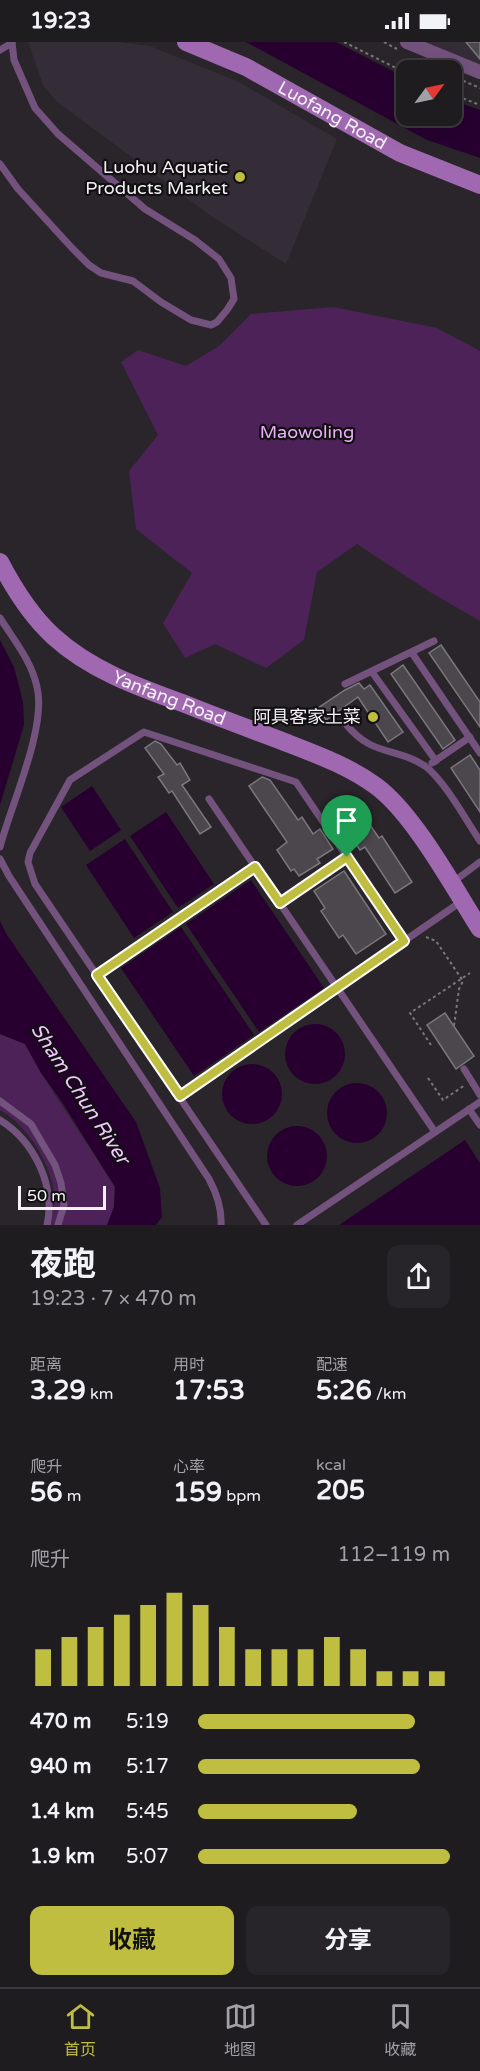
<!DOCTYPE html>
<html lang="zh">
<meta charset="utf-8">
<style>
body{margin:0;font-family:"Varela Round","Noto Sans SC",sans-serif;background:#272529;color:#f1f3f6;height:100vh;display:flex;flex-direction:column;font-size:22px;white-space:nowrap}
*{box-sizing:border-box;margin:0}
p{font-size:20px;color:#a1a1a5}
.icon{flex:none;width:33px;height:33px;fill:none;stroke:currentColor;stroke-width:2;stroke-linecap:round;stroke-linejoin:round}
.map{position:relative;height:1183px;overflow:hidden}
.side{display:flex;flex-direction:column;background:#1f1c20;flex:1}
.side>*{flex:none}
.needle{width:39px;rotate:57deg}
.tools{position:absolute;left:396px;top:18px;display:grid;gap:12px}
.tools a{display:grid;place-items:center;width:66px;height:66px;border-radius:12px;background:#1f1c20;box-shadow:0 6px 24px #0002,0 0 0 2px #3c3a3e;font-size:30px}
.scale{position:absolute;left:18px;bottom:15px;width:88px;box-sizing:border-box;padding-left:6px;border:3px solid #f3f1f4;border-top:0;font-size:16px;line-height:21px;white-space:nowrap;color:#f3f1f4;-webkit-text-stroke:4px #110f11;paint-order:stroke}
.pin{position:absolute;display:grid;place-items:center;width:51px;height:51px;color:#fff;margin:-62px -26px;border-radius:50% 50% 50% 0;rotate:-45deg;box-shadow:0 0 6px #0007}
.pin .icon{rotate:45deg}
.round{display:grid;place-items:center;flex:none;width:63px;height:63px;border-radius:12px;background:#272529}
.summary{display:flex;align-items:center;justify-content:space-between;height:102px;padding:0 30px}
h1{font-size:33px;font-weight:700;line-height:45px}
.metrics{display:grid;grid-template-columns:repeat(3,1fr);gap:9px;height:102px;padding:6px 30px}
.metrics div{display:grid;align-content:center}
.metrics b{font-size:26px;font-weight:700}
.metrics small{font-size:16px;font-weight:400}
.metrics p{font-size:16px}
.chart{height:168px;padding:12px 30px}
.chart p{display:flex;justify-content:space-between}
.chart svg{width:100%;height:108px;margin-top:6px;stroke:#c0be41;stroke-width:6}
.button{display:flex;gap:12px;margin-top:auto;padding:12px 30px}
.button a{flex:1;height:69px;border-radius:12px;background:#c0be41;color:#111;font-size:24px;font-weight:700;line-height:69px;text-align:center}
.button a+a{background:#272529;color:#f1f3f6}
ul{padding:0 30px;list-style:none;font-size:20px}
li{display:grid;grid-template-columns:96px 72px 1fr;align-items:center;height:45px}
li i{height:15px;border-radius:8px;background:#c0be41}
.status{display:flex;justify-content:space-between;align-items:center;height:42px;padding:0 30px;background:#1f1c20;direction:ltr}
.status svg{height:16px;fill:currentColor}
.tabs{display:flex;justify-content:space-around;align-items:center;height:84px;border-top:2px solid #3c3a3e;background:#1f1c20;font-size:16px;color:#a1a1a5}
.tabs a{display:grid;justify-items:center;gap:3px}
.tabs .selected{color:#c0be41}
.map>svg:first-child{display:block}
.built{fill:#342c36}
.green{fill:#4d2258}
.water{fill:#270030}
.building{fill:#4b474c;stroke:#7c777d;stroke-width:1.5}
.lines{fill:none;stroke-linecap:round;stroke-linejoin:round}
.path{stroke:#7a777b;stroke-width:2;stroke-dasharray:3 3;stroke-linecap:butt}
.lane{stroke:#74527e;stroke-width:7}
.street{stroke:#74527e;stroke-width:14}
.secondary{stroke:#a068b0;stroke-width:18}
.route-casing{stroke:#fff;stroke-width:12}
.route{stroke:#c0be41;stroke-width:8}
.poi-dot{fill:#c0be41;stroke:#110f11;stroke-width:2}
.labels{text-anchor:middle;dominant-baseline:central;stroke-width:4.5;stroke-linejoin:round;paint-order:stroke}
.street-label{font-size:18px;fill:#f3f1f4;stroke:#110f11}
.poi-label{font-size:18px;fill:#f3f1f4;stroke:#110f11;text-anchor:end}
.park-label{font-size:18px;fill:#e9aff9;stroke:#110f11}
.water-label{font-size:20px;font-style:italic;fill:#f2c6ff;stroke:#110f11}
</style>
<div class="status"><b>19:23</b><svg viewBox="0 0 49 12"><path d="M0 12V9h3v3zM5 12V6h3v6zM10 12V3h3v9zM15 12V0h3v12zM26 1h20v11H26zM47 4h2v5h-2z"/></svg></div>
<div class="map">
<svg width="480" height="1183" viewBox="0 0 480 1183">
<rect width="100%" height="100%" fill="#29252a"/>
<g class="built">
<polygon points="28,0 121,0 150,4 239,40 337,97 286,222 211,174 56,59 43,43"/>
<polygon points="427,0 480,0 480,25"/>
</g>
<g class="green">
<polygon points="333,265 437,286 480,309 480,579 430,550 357,502 317,530 304,598 266,626 215,602 185,616 163,581 192,531 136,487 129,429 158,393 121,320 138,308 186,324 219,304 251,272"/>
<path d="M0 992 25 1002 41 1031 115 1145 114 1165 107 1183H50C51 1175 54 1167 54 1159 56 1128 27 1082 0 1068Z"/>
</g>
<g class="water">
<polygon points="246,0 336,0 406,36 406,74 452,74 452,58 480,68 480,116 427,98"/>
<polygon points="0,598 14,625 23,660 24,683 0,763"/>
<polygon points="92,744 121,788 90,809 61,765"/>
<polygon points="166,770 214,842 178,866 130,794"/>
<polygon points="125,797 173,870 134,896 86,823"/>
<polygon points="251,838 324,946 259,990 186,882"/>
<polygon points="0,879 7,893 136,1080 160,1146 162,1175 156,1183 107,1183 114,1165 115,1145 62,1060 41,1031 25,1002 0,992"/>
<polygon points="181,885 254,993 194,1034 121,926"/>
<circle cx="315" cy="1012" r="30"/>
<circle cx="252" cy="1052" r="30"/>
<circle cx="357" cy="1071" r="30"/>
<circle cx="297" cy="1114" r="30"/>
<polygon points="465,1098 480,1121 480,1183 339,1183"/>
</g>
<g class="building">
<polygon points="466,0 480,0 480,17"/>
<polygon points="441,603 480,660 480,685 429,611"/>
<polygon points="403,623 455,698 443,707 391,632"/>
<polygon points="359,641 364,647 370,643 403,690 388,700 358,655 326,678 318,666 345,648"/>
<polygon points="155,699 161,702 177,723 180,721 190,738 182,743 211,785 200,792 172,749 169,751 158,735 164,732 145,706"/>
<polygon points="470,713 480,728 480,770 451,726"/>
<polygon points="262,735 270,738 298,778 302,775 313,792 320,787 333,807 317,817 320,821 299,834 294,827 291,829 277,808 287,800 249,744"/>
<polygon points="363,773 379,796 382,794 412,840 395,851 365,805 360,808 345,786"/>
<polygon points="344,829 386,892 356,912 343,893 339,896 321,869 325,866 314,849"/>
<polygon points="445,971 474,1014 456,1027 427,983"/>
</g>
<g class="lines">
<g class="path">
<polyline points="344,0 406,31"/>
<polyline points="384,0 397,7"/>
<polyline points="452,34 480,46"/>
<polyline points="452,52 480,63"/>
<polyline points="426,895 436,899 463,939 459,947 454,984"/>
<polyline points="431,1003 410,971 470,931"/>
<polyline points="428,1036 443,1058 465,1043"/>
</g>
<g class="lane">
<polyline points="0,8 12,1"/>
<polyline points="0,122 18,147 72,206 89,223 101,231 133,239 161,260 191,278 211,283 217,280 227,268 234,257 231,236 219,217 195,198 145,167 58,92 35,66 14,18 12,0"/>
<path d="M0 576C14 598 32 620 37 645 47 685 11 763 0 805"/>
<polyline points="412,611 480,711"/>
<polyline points="372,630 436,719"/>
<polyline points="345,642 434,599"/>
<path d="M345 681C373 716 395 704 425 724 444 738 466 778 480 799"/>
<polyline points="432,721 470,695"/>
<polyline points="209,757 435,1090"/>
<path d="M0 817 9 834 209 1137C217 1152 222 1166 221 1183"/>
<polyline points="453,840 480,820"/>
<polyline points="280,861 347,815"/>
<polyline points="97,933 255,825"/>
<polyline points="464,1027 480,1053"/>
<polyline points="180,1054 462,859"/>
<polyline points="0,1059 31,1082 55,1123 61,1141 64,1163 58,1183"/>
<polyline points="469,1067 480,1083"/>
<path d="M0 1078C34 1099 56 1144 47 1183"/>
<polyline points="266,1183 35,842 28,820 30,811 70,738 144,690 296,740 404,899"/>
<polyline points="297,1183 480,1060"/>
</g>
<polyline class="street" points="407,0 480,30"/>
<g class="secondary">
<path id="s1" d="M186 0 246 25 400 111 480 143"/>
<path id="s2" d="M0 520C14 547 30 573 53 594 90 628 138 645 185 662 217 675 250 687 282 699 315 712 347 723 376 744 414 772 454 846 480 887"/>
</g>
</g>
<g class="lines">
<g class="route-casing">
<polygon id="route" points="347,815 404,899 180,1054 97,933 255,825 280,861"/>
</g>
<use href="#route" class="route"/>
</g>
<g class="poi-dot">
<circle cx="240" cy="135" r="6"/>
<circle cx="373" cy="675" r="6"/>
</g>
<g class="labels">
<g class="street-label">
<text stroke="none"><textPath href="#s1" startOffset="164">Luofang Road</textPath></text>
<text stroke="none"><textPath href="#s2" startOffset="224">Yanfang Road</textPath></text>
</g>
<g class="poi-label">
<text x="228" y="125">Luohu Aquatic<tspan x="228" dy="21">Products Market</tspan></text>
<text x="361" y="675">阿具客家土菜</text>
</g>
<g class="park-label">
<text x="307" y="390">Maowoling</text>
</g>
<g class="water-label">
<text transform="translate(80 1052) rotate(57)">Sham Chun River</text>
</g>
</g>
</svg>
<div class="tools">
<a><svg class="needle" viewBox="-14 -14 28 28"><path d="M0-13l5 13h-10z" fill="#e53935"/><path d="M0 13l5-13h-10z" fill="#a1a1a5"/></svg></a>
</div>
<div class="scale">50 m</div>
<div class="pin" style="left:347px;top:815px;background:#1e9e55"><svg class="icon" aria-label="arrive" viewBox="0 0 24 24"><path d="M6 21V4h12l-3 4 3 4H6"/></svg></div>
</div>
<section class="side">
<div class="summary"><div><h1>夜跑</h1><p>19:23 · 7 × 470 m</p></div><a class="round"><svg class="icon" aria-label="share" viewBox="0 0 24 24"><path d="M12 15V3M7 8l5-5 5 5M5 13v7h14v-7"/></svg></a></div>
<div class="metrics">
<div><p>距离</p><b>3.29<small> km</small></b></div>
<div><p>用时</p><b>17:53</b></div>
<div><p>配速</p><b>5:26<small> /km</small></b></div>
</div>
<div class="metrics">
<div><p>爬升</p><b>56<small> m</small></b></div>
<div><p>心率</p><b>159<small> bpm</small></b></div>
<div><p>kcal</p><b>205</b></div>
</div>
<div class="chart"><p><span>爬升</span>112–119 m</p>
<svg viewBox="0 0 160 44" preserveAspectRatio="none"><path d="M5 44V29M15 44V24M25 44V20M35 44V15M45 44V11M55 44V6M65 44V11M75 44V20M85 44V29M95 44V29M105 44V29M115 44V24M125 44V29M135 44V38M145 44V38M155 44V38"/></svg>
</div>
<ul>
<li><b>470 m</b>5:19<i style="width:86%"></i></li>
<li><b>940 m</b>5:17<i style="width:88%"></i></li>
<li><b>1.4 km</b>5:45<i style="width:63%"></i></li>
<li><b>1.9 km</b>5:07<i style="width:100%"></i></li>
</ul>
<div class="button"><a>收藏</a><a>分享</a></div>
</section>
<nav class="tabs">
<a class="selected"><svg class="icon" aria-label="home" viewBox="0 0 24 24"><path d="M3 11l9-7 9 7M6 9v11h12V9"/></svg>首页</a>
<a><svg class="icon" aria-label="map" viewBox="0 0 24 24"><path d="M3 6l6-2 6 2 6-2v14l-6 2-6-2-6 2zM9 4v14M15 6v14"/></svg>地图</a>
<a><svg class="icon" aria-label="saved" viewBox="0 0 24 24"><path d="M7 4h10v16l-5-4-5 4z"/></svg>收藏</a>
</nav>
